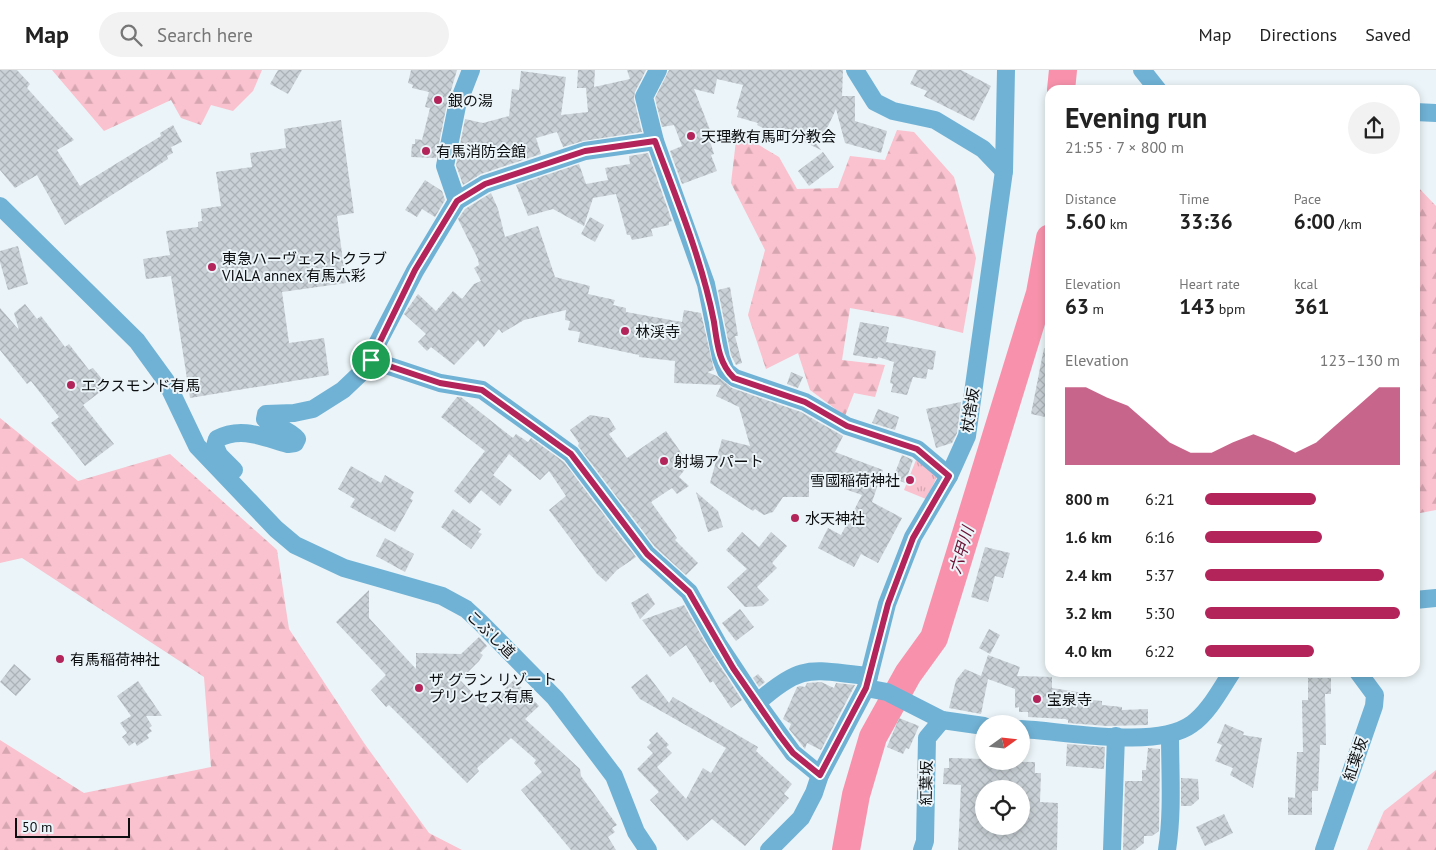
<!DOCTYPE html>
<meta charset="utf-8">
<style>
body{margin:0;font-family:"PT Sans","Noto Sans JP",sans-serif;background:#f2f2f2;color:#222;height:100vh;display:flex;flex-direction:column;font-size:19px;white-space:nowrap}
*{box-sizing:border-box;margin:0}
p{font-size:16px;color:#767676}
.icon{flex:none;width:28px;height:28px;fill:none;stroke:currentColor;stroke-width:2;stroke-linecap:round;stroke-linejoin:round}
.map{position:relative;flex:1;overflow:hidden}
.side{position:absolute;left:1045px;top:15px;width:375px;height:592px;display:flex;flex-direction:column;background:#fff;border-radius:15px;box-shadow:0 2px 8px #0003}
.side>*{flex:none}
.needle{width:32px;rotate:75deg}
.fabs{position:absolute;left:975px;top:645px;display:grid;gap:10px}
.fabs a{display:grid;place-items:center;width:55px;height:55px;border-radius:50%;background:#fff;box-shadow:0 2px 8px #0003;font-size:25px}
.scale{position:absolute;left:15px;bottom:12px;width:115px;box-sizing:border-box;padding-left:5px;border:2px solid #0c0e10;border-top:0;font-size:14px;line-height:18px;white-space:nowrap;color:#0c0e10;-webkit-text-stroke:4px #ebf4f8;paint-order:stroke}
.pin{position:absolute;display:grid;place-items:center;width:42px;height:42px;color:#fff;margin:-21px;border:2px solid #fff;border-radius:50%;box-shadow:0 1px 5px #0007}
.round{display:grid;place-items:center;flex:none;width:52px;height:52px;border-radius:26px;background:#f2f2f2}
.headline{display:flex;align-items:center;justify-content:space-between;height:85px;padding:0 20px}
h1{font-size:28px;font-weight:800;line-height:38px}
.stats{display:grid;grid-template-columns:repeat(3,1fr);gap:8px;height:85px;padding:5px 20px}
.stats div{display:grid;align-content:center}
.stats b{font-size:21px;font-weight:800}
.stats small{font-size:14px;font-weight:400}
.stats p{font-size:14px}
.chart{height:140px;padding:10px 20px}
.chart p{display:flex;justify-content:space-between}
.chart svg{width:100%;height:90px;margin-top:5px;fill:#b2245a;opacity:.7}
ul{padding:0 20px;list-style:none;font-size:16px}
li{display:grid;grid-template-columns:80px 60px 1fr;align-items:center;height:38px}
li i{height:12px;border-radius:6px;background:#b2245a}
header{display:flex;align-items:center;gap:30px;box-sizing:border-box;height:70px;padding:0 25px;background:#fff;border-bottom:1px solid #e0e0e0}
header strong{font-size:24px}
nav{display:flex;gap:28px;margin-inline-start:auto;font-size:18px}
.search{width:350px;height:45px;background:#f2f2f2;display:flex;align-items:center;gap:12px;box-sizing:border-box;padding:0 18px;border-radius:28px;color:#767676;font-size:19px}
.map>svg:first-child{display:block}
.forest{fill:url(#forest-firs)}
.park{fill:url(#park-tufts)}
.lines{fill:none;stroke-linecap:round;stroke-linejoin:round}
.river{stroke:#f892ac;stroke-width:28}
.building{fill:url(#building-cross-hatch);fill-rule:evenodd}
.minor{stroke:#70b2d5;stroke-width:18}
.route-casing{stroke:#fff;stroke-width:10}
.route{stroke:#b2245a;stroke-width:6}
.poi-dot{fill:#b2245a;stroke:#ebf4f8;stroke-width:2}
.labels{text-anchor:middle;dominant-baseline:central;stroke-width:4;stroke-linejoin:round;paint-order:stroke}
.poi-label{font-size:15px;fill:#0c0e10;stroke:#ebf4f8;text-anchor:start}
.street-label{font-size:15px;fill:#0c0e10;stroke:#ebf4f8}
.water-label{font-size:16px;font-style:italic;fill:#6b1033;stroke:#ebf4f8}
</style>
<header>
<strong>Map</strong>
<div class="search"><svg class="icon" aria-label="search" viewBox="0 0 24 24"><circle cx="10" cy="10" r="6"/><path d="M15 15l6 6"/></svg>Search here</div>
<nav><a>Map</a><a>Directions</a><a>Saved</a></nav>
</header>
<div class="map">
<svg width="1436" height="780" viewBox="0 0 1436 780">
<defs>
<pattern id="forest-firs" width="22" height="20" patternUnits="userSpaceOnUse" patternTransform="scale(1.25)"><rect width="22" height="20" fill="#fac1ce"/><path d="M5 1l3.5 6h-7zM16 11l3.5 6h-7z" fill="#d5a5b0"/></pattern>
<pattern id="park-tufts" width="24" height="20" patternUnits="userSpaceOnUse" patternTransform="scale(1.25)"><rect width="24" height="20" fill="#fac1ce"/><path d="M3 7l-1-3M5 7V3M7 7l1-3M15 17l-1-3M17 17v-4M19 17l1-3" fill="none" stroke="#d5a5b0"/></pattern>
<pattern id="building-cross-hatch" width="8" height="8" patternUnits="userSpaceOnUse" patternTransform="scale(1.25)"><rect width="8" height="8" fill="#cad2d7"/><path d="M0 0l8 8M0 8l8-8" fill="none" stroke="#acb3b8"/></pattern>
</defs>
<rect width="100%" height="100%" fill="#ebf4f8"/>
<g class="forest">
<polygon points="52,0 262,0 253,21 233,41 211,35 201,55 181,48 171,30 104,61"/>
<polygon points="897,60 914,62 954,107 976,188 963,263 900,247 850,238 842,290 885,295 875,327 854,323 845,346 810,320 798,283 766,299 748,245 765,180 731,113 737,62 779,87 797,119 838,118 850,86 885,90"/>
<polygon points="1415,114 1436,136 1436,440 1415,444"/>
<polygon points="0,348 78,411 170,384 277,480 289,559 364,673 429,763 462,780 0,780 0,670 84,723 211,697 204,607 22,488 0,493"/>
<polygon points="1436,700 1436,780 1367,780 1384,741"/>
</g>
<polygon class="park" points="916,390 936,399 938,405 926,429 904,420"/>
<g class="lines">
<g class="river">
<polyline points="1061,20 1063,0"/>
<polyline points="846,780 856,725 873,667 908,604 934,568 1040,223 1050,168"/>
</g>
</g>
<g class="building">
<polygon points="0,0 17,0 30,14 27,18 74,70 57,80 80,116 161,66 160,63 173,55 182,72 171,77 173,83 167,86 168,89 65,155 37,105 15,118 0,100"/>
<polygon points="278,0 302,0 288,24 270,14"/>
<polygon points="411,0 457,0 447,34 436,88 411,87 412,74 415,74 415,69 422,70 430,38 425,37 429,22 412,18 413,15 408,13"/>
<polygon points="578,0 595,0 594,17 630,9 627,0 646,0 635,22 634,29 642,62 583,71 563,77 557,62 536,68 541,84 481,104 463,115 456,95 465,49 483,53 509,46 512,19 519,20 521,1 566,7 561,45 588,42 586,18 577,18"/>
<polygon points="669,0 843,0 842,26 855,26 855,51 887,61 881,83 845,73 836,39 823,67 808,63 821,80 786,63 783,68 757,55 758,53 737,47 739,40 736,39 743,15 717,9 714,24 694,19 714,70 710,71 714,84 711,85 717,101 682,114 670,81 682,76 674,55 662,57 655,28"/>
<polygon points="917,0 961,0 991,16 974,51 924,26 927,21 910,14"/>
<polygon points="341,50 354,143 337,146 346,213 282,222 289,273 324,268 329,305 190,328 171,206 146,209 143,189 170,185 166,161 198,157 198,152 202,151 201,139 221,136 216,102 252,97 250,83 286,78 284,59"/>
<polygon points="823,82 834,97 809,116 798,101"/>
<polygon points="648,83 672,151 669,152 669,155 651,159 653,166 632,170 630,165 627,165 616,124 593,128 584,156 553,139 528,146 516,115 579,94 586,114 608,110 605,98 630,94 629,86"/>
<polygon points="425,110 442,121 445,130 435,147 422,139 417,147 405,140"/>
<polygon points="491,123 498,139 505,167 538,156 555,207 590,216 588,224 615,230 613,235 626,238 626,242 682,252 684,240 701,243 714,300 707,302 717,306 732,318 801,342 843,366 835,382 883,400 872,432 902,448 878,493 861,484 854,497 818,478 828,458 841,465 862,425 828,413 809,410 809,427 783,427 773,442 764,445 755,439 753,441 710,413 722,369 750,376 739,337 716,326 721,315 674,313 675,291 639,287 639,285 578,272 580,262 568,260 570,251 565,250 566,240 524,250 502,263 499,259 484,277 478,270 454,295 431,277 427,281 418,272 426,264 404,244 418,224 436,241 453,221 462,229 474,214 481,211 474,198 479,195 478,189 458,149 465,139"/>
<polygon points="590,147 604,155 595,172 581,164"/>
<polygon points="18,176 28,214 8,220 0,192 0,181"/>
<polygon points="730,217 738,266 735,266 742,293 736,295 731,285 718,220"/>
<polygon points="25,234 37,249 41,246 65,277 69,274 89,300 93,298 108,316 83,335 114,374 85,396 51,353 59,347 31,311 27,314 0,280 0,238 19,260 14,243"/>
<polygon points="860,252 889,257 886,272 936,281 933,300 928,299 926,309 913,307 907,325 891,322 893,314 890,313 894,292 878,287 877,289 853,285"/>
<polygon points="1044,278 1050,279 1050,348 1031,344"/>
<polygon points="791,302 803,307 798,318 787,314"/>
<polygon points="457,327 461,327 513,368 516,364 528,372 531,368 564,392 636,487 617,500 606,512 597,504 549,440 566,426 549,401 540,410 509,384 493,405 512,420 500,436 481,420 470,434 454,421 485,381 441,347"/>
<polygon points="961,332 957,363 952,373 936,378 926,339"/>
<polygon points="878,339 899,347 895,360 872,353"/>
<polygon points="590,345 609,348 616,359 609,364 627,388 666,361 689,394 679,407 689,416 677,424 672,418 651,432 677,468 675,470 698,493 686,505 655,477 578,376 579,373 570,360"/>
<polygon points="902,385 913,390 905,413 893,408"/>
<polygon points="351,396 381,413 385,405 414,422 410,429 413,430 395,462 350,437 355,429 338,419"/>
<polygon points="696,422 718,441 723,457 708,462"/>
<polygon points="453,439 481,459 478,462 482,464 471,479 441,457"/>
<polygon points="742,462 759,477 771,462 787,476 772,493 777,498 757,517 769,530 762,536 745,537 727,517 747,499 726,480"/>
<polygon points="385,468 414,484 405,502 376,486"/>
<polygon points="985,477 1010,483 1003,508 995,506 988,532 971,527"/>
<polygon points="369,520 369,548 416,599 416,583 461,584 479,567 487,576 480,583 483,585 479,591 460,610 486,637 514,610 539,636 525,649 580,699 581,706 617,755 612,758 615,762 608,767 616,780 571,780 521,720 542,702 534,693 536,690 511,668 477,698 479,701 467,713 389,635 386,637 371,620 386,605 336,552"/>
<polygon points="648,523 655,534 640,549 631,533"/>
<polygon points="684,535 709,579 742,630 731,638 713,611 710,613 686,575 670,587 642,550"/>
<polygon points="740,539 754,557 736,571 722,553"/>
<polygon points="989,559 1000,565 990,584 979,578"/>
<polygon points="988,585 1020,597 1017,606 1052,607 1052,618 1084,623 1083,629 1102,631 1102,635 1122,637 1122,640 1148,639 1148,655 1107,656 1068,653 1068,650 1065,649 1028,647 1028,642 1019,642 1019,637 1015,638 1015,619 988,609 981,644 949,638 956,610 965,599 981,606"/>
<polygon points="14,594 31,609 16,626 0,612"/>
<polygon points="647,604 669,633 673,627 758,677 756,681 792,714 784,724 789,728 745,776 712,749 687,771 650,730 659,722 637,699 653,683 647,677 651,673 649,670 657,662 669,675 666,677 672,683 657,697 686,729 703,698 711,703 726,678 640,629 631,617"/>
<polygon points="758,604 765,612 759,617 753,608"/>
<polygon points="1308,608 1331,608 1331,624 1325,624 1326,675 1320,675 1318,721 1312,721 1312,745 1288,745 1288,727 1295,728 1297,682 1303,682 1302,630 1308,630"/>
<polygon points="138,611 162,646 146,646 152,656 149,658 152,661 147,665 149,668 137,676 135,672 129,676 122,667 127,663 120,653 131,646 117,626"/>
<polygon points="821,612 834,618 836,613 855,615 821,680 807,673 805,679 789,659 791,654 783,649 797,617 800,616 805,617 807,613"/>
<polygon points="899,648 919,656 909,679 906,678 903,684 887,677"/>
<polygon points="1225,654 1244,662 1243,665 1262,668 1253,718 1230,705 1233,698 1215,691 1222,675 1217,673"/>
<polygon points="1067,674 1105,677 1104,699 1066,696"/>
<polygon points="1148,678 1160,679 1159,761 1152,766 1144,766 1144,773 1135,780 1123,780 1125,711 1142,711 1142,700 1146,700"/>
<path d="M949 688 984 689V691L1035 692V703H1041L1040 732 1058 733 1057 780H958L961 715 943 714 944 698H949ZM984 719H1021V756H984Z"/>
<polygon points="1181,708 1198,709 1199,729 1191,736 1181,736"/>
<polygon points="1224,744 1233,763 1205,776 1196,757"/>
</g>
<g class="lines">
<g class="minor">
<polyline points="658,0 644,27 655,71 706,214 721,288 726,301 735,308 805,332 847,356 917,379 949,406"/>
<polyline points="855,0 875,32 893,41 935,50 983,79 1004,101"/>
<polyline points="1142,0 1158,20"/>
<polyline points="1415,42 1436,43"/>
<polyline points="457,131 445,96 457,36 471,0"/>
<polyline points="0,136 137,271 166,311 197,376 276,459 295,475 344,498 442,526 466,539 479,551 555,628 614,706 636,762 648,780"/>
<polyline points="371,290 440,313 482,320 571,384 647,484 689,522 718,574 757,633"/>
<path d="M234 400 219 385 215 376 217 369C241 356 263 367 288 374L295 373 297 369C290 360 274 356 265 349L266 344 294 343 313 339 343 320 363 301 415 201 457 131 485 114 585 81 655 71"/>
<polyline points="1415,530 1436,528"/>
<polyline points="866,618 887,622 942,650 984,656"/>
<path d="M1021 659C1064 661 1157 680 1192 654 1209 642 1220 620 1232 602"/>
<path d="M820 705 793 683 757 633C804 591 812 601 869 606"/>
<polyline points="769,780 801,748 814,723 820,705 866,618 887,534 913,467 949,406 967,366 1004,101 1006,0"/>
<polyline points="922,780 925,771 927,668 942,650"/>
<polyline points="1112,780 1116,666"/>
<path d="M1167 780C1173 742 1170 703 1170 664"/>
<polyline points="1324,780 1374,636 1375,625 1358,602"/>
</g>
</g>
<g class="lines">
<g class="route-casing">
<path id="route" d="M655 71C677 130 702 190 714 252 717 273 719 294 734 308L805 332 847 356 917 379 949 406 913 468 888 534 866 618 820 705 793 683 780 666 733 598 689 522 647 484 571 384 482 320 440 313 371 290 415 200 457 131 485 114 585 81Z"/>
</g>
<use href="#route" class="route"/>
</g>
<g class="poi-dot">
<circle cx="438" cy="30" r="5"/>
<circle cx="691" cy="66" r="5"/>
<circle cx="426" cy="81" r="5"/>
<circle cx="212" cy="197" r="5"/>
<circle cx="625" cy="261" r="5"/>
<circle cx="71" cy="315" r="5"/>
<circle cx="664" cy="391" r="5"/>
<circle cx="910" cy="410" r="5"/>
<circle cx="795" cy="448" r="5"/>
<circle cx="60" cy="589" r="5"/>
<circle cx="419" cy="618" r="5"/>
<circle cx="1037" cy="629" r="5"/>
</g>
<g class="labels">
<g class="poi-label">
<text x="448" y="30">銀の湯</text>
<text x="701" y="66">天理教有馬町分教会</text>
<text x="436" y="81">有馬消防会館</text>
<text x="222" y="188">東急ハーヴェストクラブ<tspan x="222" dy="17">VIALA annex 有馬六彩</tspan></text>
<text x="635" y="261">林渓寺</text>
<text x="81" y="315">エクスモンド有馬</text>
<text x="674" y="391">射場アパート</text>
<text x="900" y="410" text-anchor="end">雪國稲荷神社</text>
<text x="805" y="448">水天神社</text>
<text x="70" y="589">有馬稲荷神社</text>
<text x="429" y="609">ザ グラン リゾート<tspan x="429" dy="17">プリンセス有馬</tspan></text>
<text x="1047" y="629">宝泉寺</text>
</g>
<g class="street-label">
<text transform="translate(970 340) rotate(-81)">杖捨坂</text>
<text transform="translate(491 564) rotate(44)">こぶし道</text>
<text transform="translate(1355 689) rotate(-71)">紅葉坂</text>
<text transform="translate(926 713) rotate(-89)">紅葉坂</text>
</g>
<g class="water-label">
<text transform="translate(961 480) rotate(-73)">六甲川</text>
</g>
</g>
</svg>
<div class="fabs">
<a><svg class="needle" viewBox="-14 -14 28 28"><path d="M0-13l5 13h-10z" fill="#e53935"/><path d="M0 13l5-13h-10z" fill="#767676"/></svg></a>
<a><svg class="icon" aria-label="locate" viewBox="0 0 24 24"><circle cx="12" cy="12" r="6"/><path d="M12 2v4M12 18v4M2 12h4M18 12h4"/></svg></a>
</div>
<div class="scale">50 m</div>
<div class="pin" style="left:371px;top:290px;background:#1e9e55"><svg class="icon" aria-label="arrive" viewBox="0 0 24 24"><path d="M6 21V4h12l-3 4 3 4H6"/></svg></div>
<section class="side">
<div class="headline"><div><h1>Evening run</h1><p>21:55 · 7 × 800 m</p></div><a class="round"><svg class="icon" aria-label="share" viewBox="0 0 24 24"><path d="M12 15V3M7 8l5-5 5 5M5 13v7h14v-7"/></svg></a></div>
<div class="stats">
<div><p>Distance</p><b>5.60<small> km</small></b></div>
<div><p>Time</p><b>33:36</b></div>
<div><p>Pace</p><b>6:00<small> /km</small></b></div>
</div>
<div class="stats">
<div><p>Elevation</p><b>63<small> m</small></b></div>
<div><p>Heart rate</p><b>143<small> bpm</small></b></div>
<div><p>kcal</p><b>361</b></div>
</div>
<div class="chart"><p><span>Elevation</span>123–130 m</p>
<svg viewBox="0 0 160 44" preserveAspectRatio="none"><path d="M0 44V6L10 6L20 11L30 15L40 24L50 33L60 38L70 38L80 33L90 29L100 33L110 38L120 33L130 24L140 15L150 6L160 6V44z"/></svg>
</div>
<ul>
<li><b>800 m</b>6:21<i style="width:57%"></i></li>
<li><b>1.6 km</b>6:16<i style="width:60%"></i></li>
<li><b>2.4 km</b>5:37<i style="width:92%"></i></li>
<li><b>3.2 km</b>5:30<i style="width:100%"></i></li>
<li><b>4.0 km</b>6:22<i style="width:56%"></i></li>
</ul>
</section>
</div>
